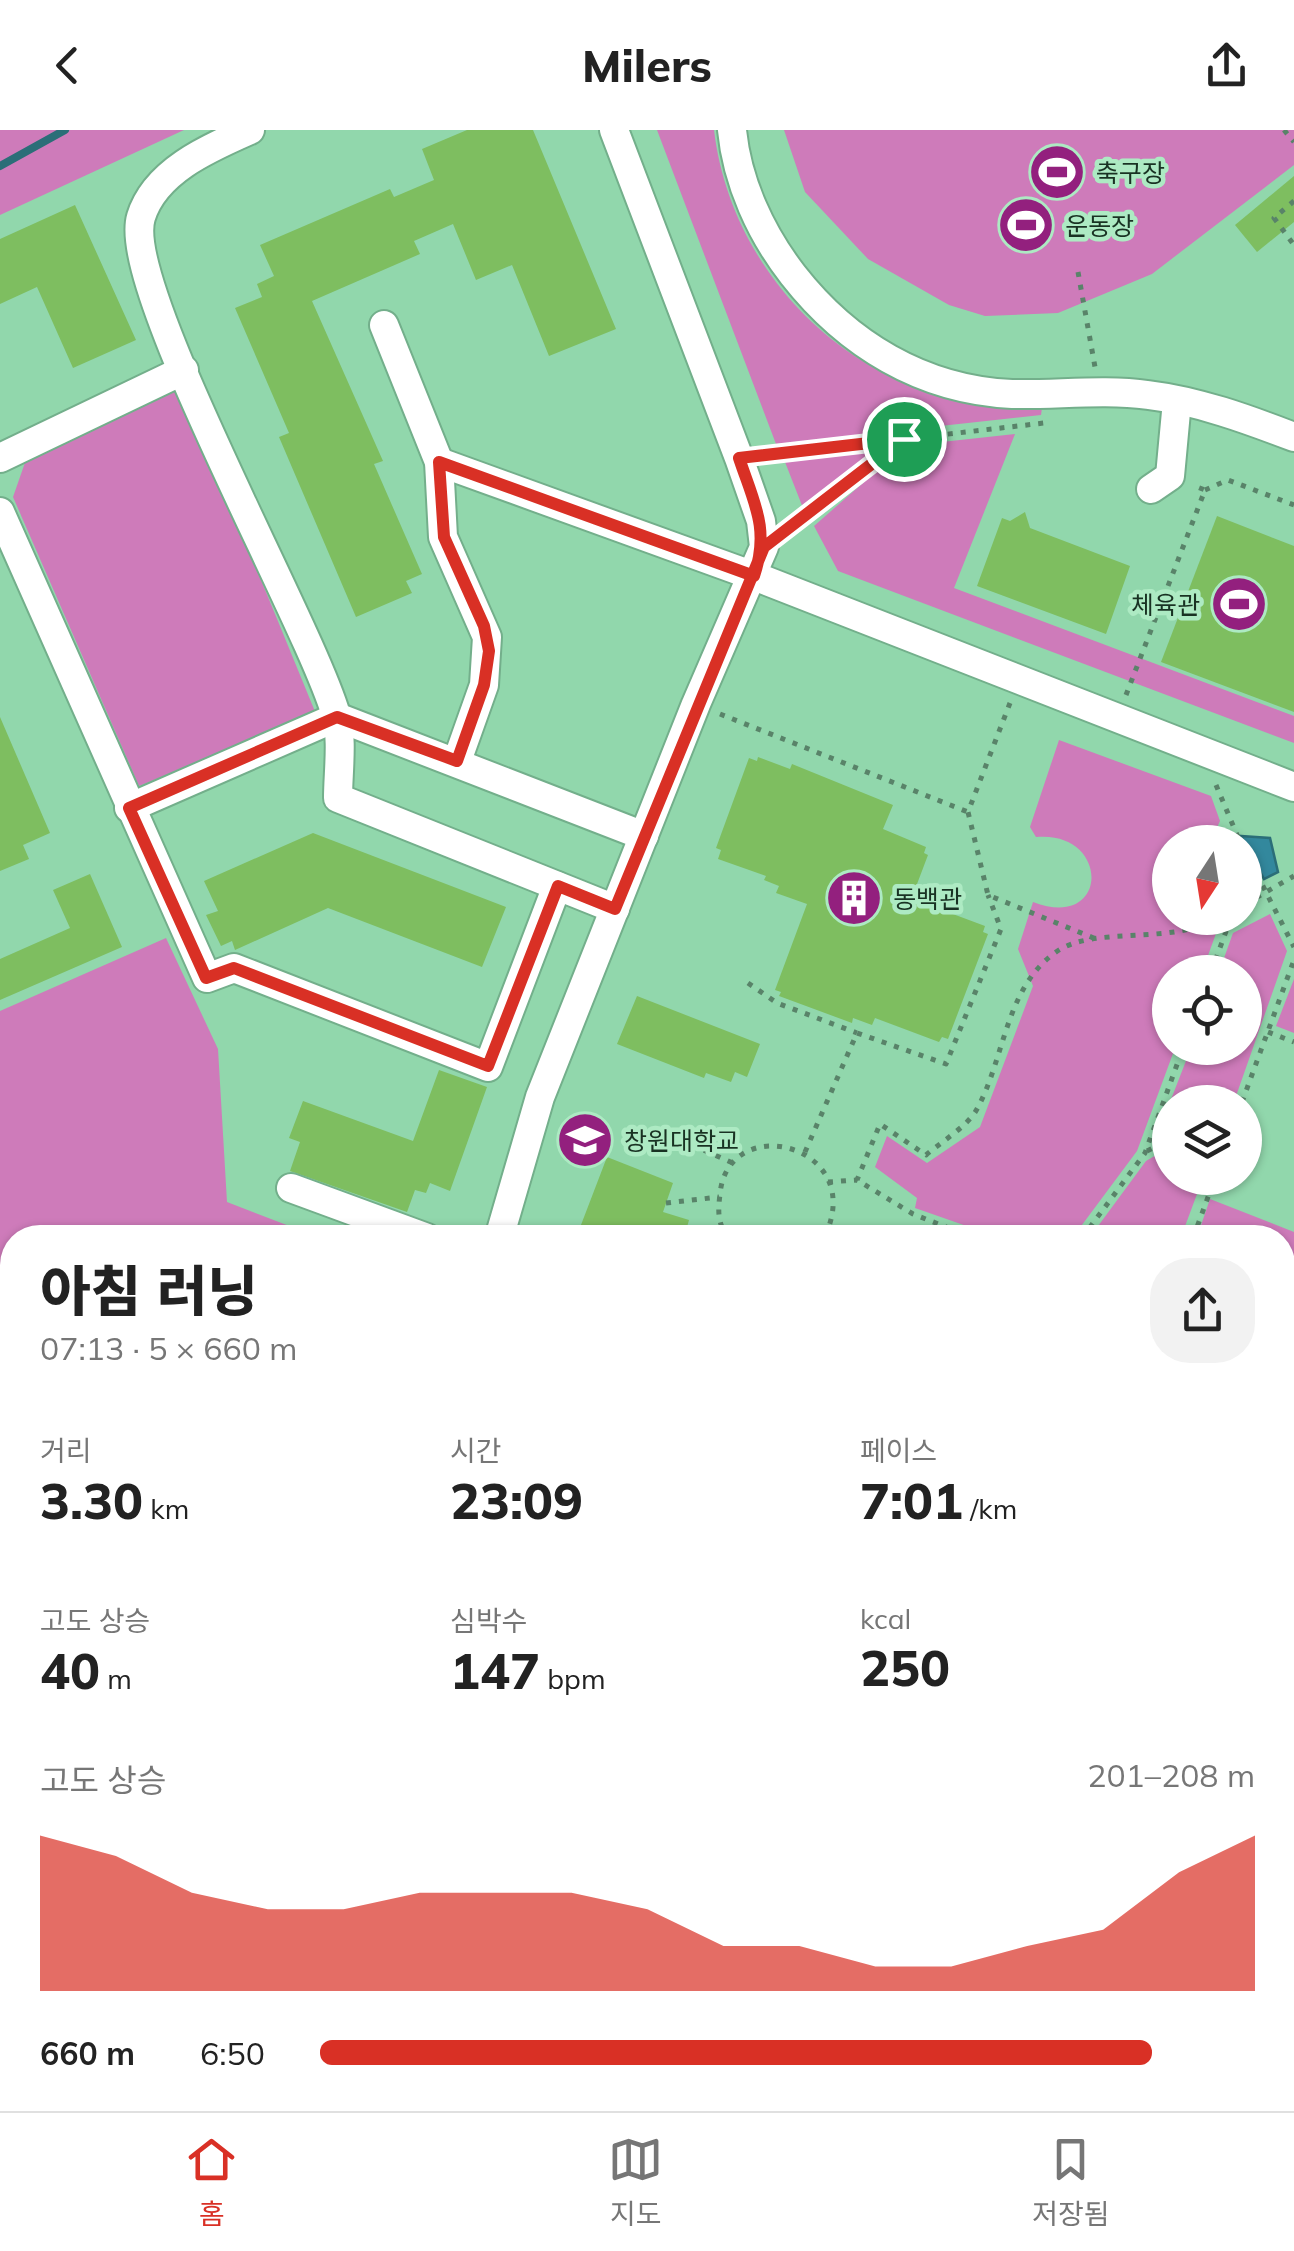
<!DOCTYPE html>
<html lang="ko">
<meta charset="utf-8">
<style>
body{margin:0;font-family:Mulish,"Noto Sans KR",sans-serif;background:#f2f2f2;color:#222;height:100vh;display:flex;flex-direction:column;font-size:38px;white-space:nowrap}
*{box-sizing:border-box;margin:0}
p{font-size:32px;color:#767676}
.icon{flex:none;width:55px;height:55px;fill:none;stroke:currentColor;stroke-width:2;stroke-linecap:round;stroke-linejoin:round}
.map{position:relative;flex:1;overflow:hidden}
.details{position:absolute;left:0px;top:1095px;width:1295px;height:888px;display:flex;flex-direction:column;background:#fff;border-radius:40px 40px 0 0;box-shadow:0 2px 8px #0004}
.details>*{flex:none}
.needle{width:65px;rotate:192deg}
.tools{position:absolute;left:1152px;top:695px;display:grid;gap:20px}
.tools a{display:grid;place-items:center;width:110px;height:110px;border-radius:50%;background:#fff;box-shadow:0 2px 8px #0004;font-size:50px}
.pin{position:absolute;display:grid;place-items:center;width:85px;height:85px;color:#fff;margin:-42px;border:5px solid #fff;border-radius:50%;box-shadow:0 2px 10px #0007}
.round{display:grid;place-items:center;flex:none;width:105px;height:105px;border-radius:40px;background:#f2f2f2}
.headline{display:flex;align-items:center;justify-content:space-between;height:170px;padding:0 40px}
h1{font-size:55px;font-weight:800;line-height:75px}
.metrics{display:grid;grid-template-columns:repeat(3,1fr);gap:15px;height:170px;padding:10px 40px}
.metrics div{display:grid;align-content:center}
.metrics b{font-size:50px;font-weight:800}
.metrics small{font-size:28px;font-weight:400}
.metrics p{font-size:28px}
.chart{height:280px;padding:20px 40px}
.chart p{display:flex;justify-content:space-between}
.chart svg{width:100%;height:180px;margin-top:10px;fill:#d93025;opacity:.7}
ul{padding:0 40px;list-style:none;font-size:32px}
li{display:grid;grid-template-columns:160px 120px 1fr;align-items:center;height:75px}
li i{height:25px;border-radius:12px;background:#d93025}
header{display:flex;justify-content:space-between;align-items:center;height:130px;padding:0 40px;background:#fff;font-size:45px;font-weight:800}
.dock{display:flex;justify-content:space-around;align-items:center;height:140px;border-top:2px solid #e0e0e0;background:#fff;font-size:28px;color:#767676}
.dock a{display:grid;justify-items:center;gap:5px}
.dock .current{color:#d93025}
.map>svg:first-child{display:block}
.built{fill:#91d7ac;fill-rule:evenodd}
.green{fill:#ce7bba}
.water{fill:#33889d;stroke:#2b6e78;stroke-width:2.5}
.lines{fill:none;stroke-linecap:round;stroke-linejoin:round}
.stream{stroke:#2b6e78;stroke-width:8}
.building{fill:#7ebe60}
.minor-casing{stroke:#73af8b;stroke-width:32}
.path{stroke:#598369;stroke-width:5;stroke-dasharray:5 8;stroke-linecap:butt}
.minor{stroke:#fff;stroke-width:28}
.route-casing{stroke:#fff;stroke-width:20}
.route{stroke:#d93025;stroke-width:12}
.labels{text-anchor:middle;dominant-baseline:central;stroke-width:9;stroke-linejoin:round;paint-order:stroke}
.poi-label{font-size:25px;fill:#193223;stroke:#adeac3;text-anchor:start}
</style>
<header><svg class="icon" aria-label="back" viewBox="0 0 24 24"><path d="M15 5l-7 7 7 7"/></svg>Milers<svg class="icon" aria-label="share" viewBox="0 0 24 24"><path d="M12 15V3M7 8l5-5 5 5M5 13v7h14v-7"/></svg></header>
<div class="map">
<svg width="1294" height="1981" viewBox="0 0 1294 1981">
<rect width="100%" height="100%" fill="#a0ddb7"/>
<path class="built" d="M0 0H1294V1981H0ZM1170 712H1245V788H1170ZM1170 842H1245V918H1170ZM1170 972H1245V1048H1170ZM12 1108H1282V1970H12Z"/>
<g class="green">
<polygon points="0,0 184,0 0,85"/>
<path d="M657 0H714C731 142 847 260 990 275 1007 277 1026 273 1043 271L1041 285 776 314Z"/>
<polygon points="784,0 1294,0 1294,35 1152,144 1058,183 985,186 949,175 868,129 805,62"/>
<polygon points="180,252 316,584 139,656 13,367 28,324"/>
<polygon points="1015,304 954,458 1294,586 1294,613 838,441 814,396 905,316"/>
<polygon points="879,318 803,378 785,332"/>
<path d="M1059 610 1211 666 1220 691 1210 712H1170V788H1217L1218 798 1202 842H1170V918H1175L1137 1021 1073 1107H998L915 1078 917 1068 875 1037 887 1006 927 1033 980 997 1033 856 1018 819 1033 772C1110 802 1111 700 1036 707L1030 697Z"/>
<polygon points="1270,784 1287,821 1235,969 1170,972 1191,918 1245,918 1245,842 1219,842 1233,803"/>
<polygon points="166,808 218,919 227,1072 318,1107 12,1108 12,1814 0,1839 0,881"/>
<polygon points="1294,849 1294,903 1276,896"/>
<polygon points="1170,1017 1170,1048 1203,1048 1181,1107 1090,1107 1146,1031"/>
<polygon points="1210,1069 1294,1102 1294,1184 1283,1181 1282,1108 1197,1107"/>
<polygon points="1294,1235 1294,1349 1282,1345 1283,1246"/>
</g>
<polygon class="water" points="1241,706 1270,708 1278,742 1264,749"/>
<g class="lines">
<polyline class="stream" points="0,36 65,0"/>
</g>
<g class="building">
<polygon points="467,0 533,0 616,199 549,226 512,135 476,150 453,94 414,111 420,124 312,171 383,331 374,334 422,444 406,451 412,463 356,487 279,307 289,303 235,178 262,167 257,154 274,146 260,115 390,59 394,67 434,50 422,19"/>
<polygon points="1294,46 1294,92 1257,122 1235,95"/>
<polygon points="75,75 136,210 73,238 37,157 0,174 0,109"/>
<polygon points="1025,382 1030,398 1130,436 1106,504 977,456 1002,388 1010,391"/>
<polygon points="1217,386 1294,416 1294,582 1161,532"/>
<polygon points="0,587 50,703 23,715 29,729 0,741"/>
<polygon points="758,627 790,639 792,634 893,675 883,699 926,717 924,723 928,725 914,762 921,764 918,771 985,796 983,802 988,804 948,909 942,907 939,912 875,888 872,895 853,888 852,893 779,866 781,862 775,860 807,774 776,763 779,756 764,750 766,746 718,729 721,720 716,718 749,628 757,631"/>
<polygon points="313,703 506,777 482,837 328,778 235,820 232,811 221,816 206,785 218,781 204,751"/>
<polygon points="90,744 122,817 0,870 0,829 70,798 53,760"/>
<polygon points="637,866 760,914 747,947 735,942 731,952 706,943 704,948 617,914"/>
<polygon points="439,940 487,957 450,1061 430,1053 426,1063 415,1060 407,1082 290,1041 300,1012 289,1008 303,971 413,1011"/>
<polygon points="607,1027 673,1053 663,1082 689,1090 684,1108 576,1108"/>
</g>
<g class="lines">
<g class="minor-casing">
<g id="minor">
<path d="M250 0C209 18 155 41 141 87 120 156 309 492 336 585 343 609 338 643 338 668L615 779"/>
<path d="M732 0C737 52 761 104 793 145 847 214 922 260 1012 264 1057 265 1104 259 1148 265 1198 271 1247 289 1294 307"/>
<polyline points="384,195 439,332 443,407 487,507 484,555 457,631"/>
<polyline points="0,328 184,240"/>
<polyline points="439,332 754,446 1294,657"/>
<polyline points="1151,359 1170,346 1177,271"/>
<polyline points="0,382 207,848 234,838 488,937 557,756"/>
<polyline points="129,678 337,587 644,706"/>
<polyline points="291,1058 427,1108"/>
<polyline points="499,1108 540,967 696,574 764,417 761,391 739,328 614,0"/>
<polyline points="1282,1577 1294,1582"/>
<polyline points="0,1893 12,1905"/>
<polyline points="170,1970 200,1981"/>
<polyline points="651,1970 663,1975 660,1981"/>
<polyline points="284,1981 312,1970"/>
</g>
</g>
<g class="path">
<polyline points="1284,0 1294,12"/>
<polyline points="1294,71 1274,88 1294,115"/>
<polyline points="1078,142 1095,237"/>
<polyline points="767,325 1044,293"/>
<polyline points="1205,360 1228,350 1294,375"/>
<polyline points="786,400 904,309"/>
<polyline points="1126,565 1205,360 1192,355"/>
<polyline points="1010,573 968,682 988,765 1096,809"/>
<polyline points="720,584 968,682"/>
<polyline points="1216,655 1240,712"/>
<polyline points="1245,721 1294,817"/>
<polyline points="1245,774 1294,746"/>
<polyline points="1211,842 1231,788"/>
<polyline points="748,853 777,873 857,903"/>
<polyline points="1268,902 1294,912"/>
<polyline points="1242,972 1294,830"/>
<polyline points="692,1015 735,1034"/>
<polyline points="1147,1021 1170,1010"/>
<polyline points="805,1022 857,903 946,934 1001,799 988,765"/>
<polyline points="828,1052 857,1050"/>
<polyline points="666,1073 719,1067"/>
<path d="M729 1108C717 1094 718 1081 720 1064 728 979 870 1015 824 1108"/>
<path d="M974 1108 913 1084 857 1050 880 994 926 1025C941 1012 968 996 977 979 1005 928 1005 858 1056 822 1094 795 1169 816 1220 788"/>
<polyline points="1082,1108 1145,1023 1183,918"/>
<polyline points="1193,1108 1215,1048"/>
<polyline points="1282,1642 1294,1610"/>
<polyline points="1282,1792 1294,1796"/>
</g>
<use href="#minor" class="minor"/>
</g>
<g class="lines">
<g class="route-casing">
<path id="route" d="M904 309 764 417 615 779 558 756 488 936 234 838 206 848 129 678 337 587 457 631 484 555 489 521 484 496 444 407 439 332 754 446C770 399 754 373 739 328L904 309"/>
</g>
<use href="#route" class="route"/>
</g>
<defs>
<g id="stadium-disc" transform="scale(2.875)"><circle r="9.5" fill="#93207e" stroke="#adeac3"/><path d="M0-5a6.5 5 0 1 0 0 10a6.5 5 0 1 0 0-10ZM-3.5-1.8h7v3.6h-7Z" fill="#fff"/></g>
<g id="building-disc" transform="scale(2.875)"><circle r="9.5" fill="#93207e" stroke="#adeac3"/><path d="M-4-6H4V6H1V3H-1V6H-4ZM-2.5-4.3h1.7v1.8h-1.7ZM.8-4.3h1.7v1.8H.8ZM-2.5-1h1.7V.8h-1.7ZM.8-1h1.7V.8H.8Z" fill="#fff"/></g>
<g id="university-disc" transform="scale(2.875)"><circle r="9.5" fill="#93207e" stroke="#adeac3"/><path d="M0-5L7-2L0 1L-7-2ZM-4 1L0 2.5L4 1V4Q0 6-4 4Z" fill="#fff"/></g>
</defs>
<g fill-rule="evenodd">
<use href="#stadium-disc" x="1057" y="42"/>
<use href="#stadium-disc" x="1026" y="95"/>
<use href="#stadium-disc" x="1239" y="474"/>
<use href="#building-disc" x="854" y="768"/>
<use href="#university-disc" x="585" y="1010"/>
</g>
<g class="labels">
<g class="poi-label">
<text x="1096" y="42">축구장</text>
<text x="1065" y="95">운동장</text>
<text x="1200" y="474" text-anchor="end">체육관</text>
<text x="893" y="768">동백관</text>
<text x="624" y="1010">창원대학교</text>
</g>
</g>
</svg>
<div class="tools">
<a><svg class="needle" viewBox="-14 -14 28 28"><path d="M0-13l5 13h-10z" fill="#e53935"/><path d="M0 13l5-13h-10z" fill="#767676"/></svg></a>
<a><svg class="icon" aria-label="locate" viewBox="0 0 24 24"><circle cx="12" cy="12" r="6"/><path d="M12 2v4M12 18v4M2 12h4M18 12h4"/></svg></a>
<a><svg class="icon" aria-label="layers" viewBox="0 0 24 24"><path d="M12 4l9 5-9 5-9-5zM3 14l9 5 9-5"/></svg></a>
</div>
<div class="pin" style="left:904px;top:309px;background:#1e9e55"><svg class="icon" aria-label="arrive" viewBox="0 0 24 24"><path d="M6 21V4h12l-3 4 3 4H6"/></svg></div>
<section class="details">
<div class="headline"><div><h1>아침 러닝</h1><p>07:13 · 5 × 660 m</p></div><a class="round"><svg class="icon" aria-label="share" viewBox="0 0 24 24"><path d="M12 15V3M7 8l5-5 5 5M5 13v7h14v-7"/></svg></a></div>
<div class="metrics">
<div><p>거리</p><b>3.30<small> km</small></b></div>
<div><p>시간</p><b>23:09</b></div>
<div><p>페이스</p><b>7:01<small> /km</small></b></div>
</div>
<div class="metrics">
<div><p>고도 상승</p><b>40<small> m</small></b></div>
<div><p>심박수</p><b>147<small> bpm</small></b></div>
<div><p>kcal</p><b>250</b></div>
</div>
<div class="chart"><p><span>고도 상승</span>201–208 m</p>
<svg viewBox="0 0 160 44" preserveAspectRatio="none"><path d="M0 44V6L10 11L20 20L30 24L40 24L50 20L60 20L70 20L80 24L90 33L100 33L110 38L120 38L130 33L140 29L150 15L160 6V44z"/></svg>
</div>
<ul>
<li><b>660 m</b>6:50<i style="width:89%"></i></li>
</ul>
</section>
</div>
<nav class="dock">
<a class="current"><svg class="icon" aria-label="home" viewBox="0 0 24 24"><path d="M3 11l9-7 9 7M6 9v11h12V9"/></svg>홈</a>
<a><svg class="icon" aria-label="map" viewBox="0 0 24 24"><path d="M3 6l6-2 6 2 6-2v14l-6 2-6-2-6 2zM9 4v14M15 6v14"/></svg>지도</a>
<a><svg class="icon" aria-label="saved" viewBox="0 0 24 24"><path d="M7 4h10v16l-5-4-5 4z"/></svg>저장됨</a>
</nav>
